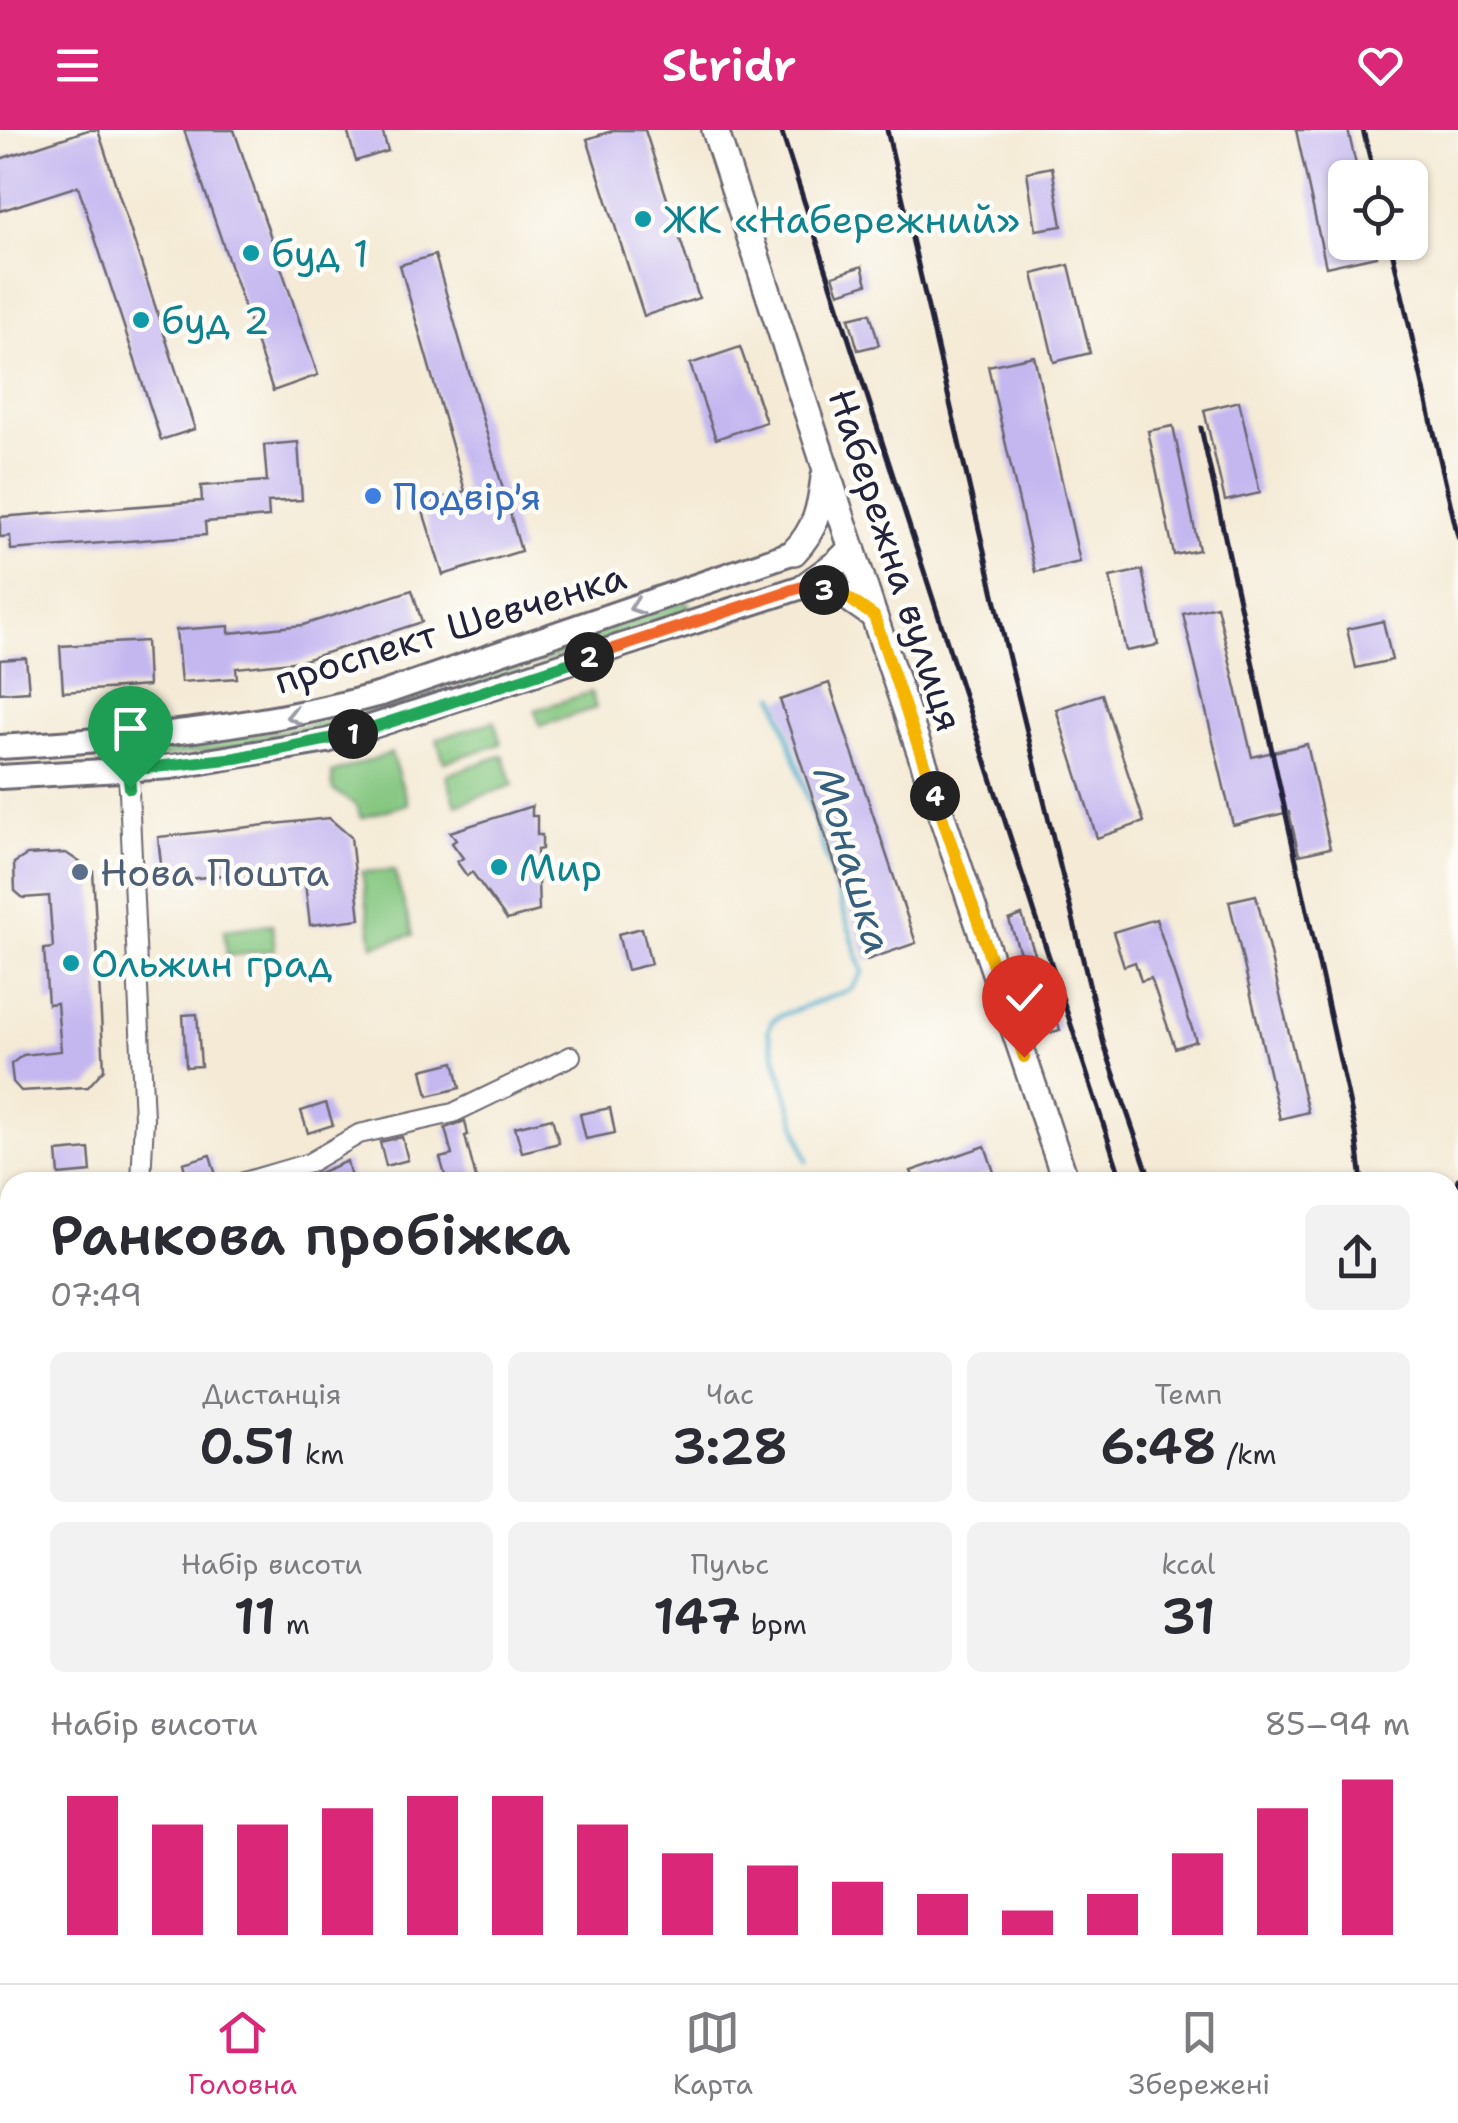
<!DOCTYPE html>
<html lang="uk">
<meta charset="utf-8">
<style>
body{margin:0;font-family:"Shantell Sans",sans-serif;background:#f2f2f3;color:#2b2b33;height:100vh;display:flex;flex-direction:column;font-size:38px;white-space:nowrap}
*{box-sizing:border-box;margin:0}
p{font-size:32px;color:#7c7c81}
.icon{flex:none;width:55px;height:55px;fill:none;stroke:currentColor;stroke-width:2;stroke-linecap:round;stroke-linejoin:round}
.map{position:relative;flex:1;overflow:hidden}
.panel{position:absolute;left:0px;top:1042px;width:1460px;height:812px;display:flex;flex-direction:column;background:#fff;border-radius:30px 30px 0 0;box-shadow:0 2px 8px #0004}
.panel>*{flex:none}
.fabs{position:absolute;left:1328px;top:30px;display:grid;gap:20px}
.fabs a{display:grid;place-items:center;width:100px;height:100px;border-radius:15px;background:#fff;box-shadow:0 2px 8px #0004;font-size:50px}
.pin{position:absolute;display:grid;place-items:center;width:85px;height:85px;color:#fff;margin:-102px -42px;border-radius:50% 50% 50% 0;rotate:-45deg;box-shadow:0 0 10px #0007}
.pin .icon{rotate:45deg}
.km{position:absolute;width:50px;height:50px;margin:-25px;border-radius:50%;background:#222;color:#fff;font-size:28px;line-height:50px;text-align:center}
.round{display:grid;place-items:center;flex:none;width:105px;height:105px;border-radius:15px;background:#f2f2f3}
.overview{display:flex;align-items:center;justify-content:space-between;height:170px;padding:0 50px}
h1{font-size:55px;font-weight:600;line-height:75px}
.figures{display:grid;grid-template-columns:repeat(3,1fr);gap:15px;height:170px;padding:10px 50px}
.figures div{display:grid;align-content:center;border-radius:15px;background:#f2f2f3;text-align:center}
.figures b{font-size:50px;font-weight:600}
.figures small{font-size:28px;font-weight:400}
.figures p{font-size:28px}
.chart{height:280px;padding:20px 50px}
.chart p{display:flex;justify-content:space-between}
.chart svg{width:100%;height:180px;margin-top:10px;stroke:#db2777;stroke-width:6}
header{display:flex;justify-content:space-between;align-items:center;height:130px;padding:0 50px;background:#db2777;color:#fff;font-size:45px;font-weight:600}
.tab-bar{display:flex;justify-content:space-around;align-items:center;height:140px;border-top:2px solid #e1e1e2;background:#fff;font-size:28px;color:#7c7c81}
.tab-bar a{display:grid;justify-items:center;gap:5px}
.tab-bar .selected{color:#db2777}
.map>svg:first-child{display:block}
.green{fill:#83c67f;stroke:#52745d;stroke-width:2.5}
.lines{fill:none;stroke-linecap:round;stroke-linejoin:round}
.stream{stroke:#4daacb;stroke-width:5}
.building{fill:#c4b7f0}
.street-casing{stroke:#6c6871;stroke-width:22}
.secondary-casing{stroke:#6c6871;stroke-width:28}
.primary-casing{stroke:#6c6871;stroke-width:30}
.street{stroke:#fff;stroke-width:18}
.secondary{stroke:#fff;stroke-width:22}
.primary{stroke:#fff;stroke-width:25}
.rail{stroke:#22223b;stroke-width:5}
.oneway{stroke:#9c9ca7}
.split-1-casing{stroke:#fff;stroke-width:20}
.split-2-casing{stroke:#fff;stroke-width:20}
.split-3-casing{stroke:#fff;stroke-width:20}
.split-4-casing{stroke:#fff;stroke-width:20}
.split-5-casing{stroke:#fff;stroke-width:20}
.split-1{stroke:#22a559;stroke-width:12}
.split-2{stroke:#22a559;stroke-width:12}
.split-3{stroke:#f0652b;stroke-width:12}
.split-4{stroke:#f5b400;stroke-width:12}
.split-5{stroke:#f5b400;stroke-width:12}
.culture-dot{fill:#0f9aa8;stroke:#fdfcf7;stroke-width:4}
.shop-dot{fill:#3f7fe0;stroke:#fdfcf7;stroke-width:4}
.service-dot{fill:#5c6f8a;stroke:#fdfcf7;stroke-width:4}
.labels{text-anchor:middle;dominant-baseline:central;stroke-width:9;stroke-linejoin:round;paint-order:stroke}
.culture-label{font-size:38px;fill:#0d838f;stroke:#fdfcf7;text-anchor:start}
.shop-label{font-size:38px;fill:#366cbe;stroke:#fdfcf7;text-anchor:start}
.street-label{font-size:38px;fill:#22223b;stroke:#fdfcf7}
.service-label{font-size:38px;fill:#4e5e75;stroke:#fdfcf7;text-anchor:start}
.water-label{font-size:40px;font-style:italic;fill:#355f7c;stroke:#fdfcf7}
</style>
<header><svg class="icon" aria-label="menu" viewBox="0 0 24 24"><path d="M4 6h16M4 12h16M4 18h16"/></svg>Stridr<svg class="icon" aria-label="heart" viewBox="0 0 24 24"><path d="M12 20l-8-8c-3-5 5-10 8-4 3-6 11-1 8 4z"/></svg></header>
<div class="map">
<svg width="1458" height="1853" viewBox="0 0 1458 1853">
<rect width="100%" height="100%" fill="#fdfcf7"/>
<filter id="ink" filterUnits="userSpaceOnUse"><feTurbulence type="fractalNoise" baseFrequency=".01" numOctaves="2"/><feDisplacementMap in="SourceGraphic" scale="20" xChannelSelector="R" yChannelSelector="G"/><feConvolveMatrix kernelMatrix="1 2 1 2 8 2 1 2 1" color-interpolation-filters="sRGB"/></filter>
<filter id="wash" filterUnits="userSpaceOnUse"><feTurbulence type="fractalNoise" baseFrequency=".0048" numOctaves="4" result="noise"/><feDisplacementMap in="SourceGraphic" scale="40" xChannelSelector="R" yChannelSelector="G"/><feGaussianBlur stdDeviation="2.25" result="paint"/><feColorMatrix in="noise" values="0 0 0 0 0 0 0 0 0 0 0 0 0 0 0 0 0 1.4 0 .05"/><feComposite in="paint" operator="in"/></filter>
<g filter="url(#wash)">
<rect width="100%" height="100%" fill="#f4ead5"/>
<g class="green">
<polygon points="683,472 689,474 687,481 460,561 458,553"/>
<path d="M449 557 452 564 321 602 156 629 153 625 155 620C256 606 353 590 449 557Z"/>
<polygon points="591,562 596,578 540,596 535,580"/>
<polygon points="494,591 501,614 444,632 437,609"/>
<polygon points="391,623 408,674 361,688 356,675 333,660 332,643"/>
<polygon points="503,625 513,655 456,675 446,645"/>
<polygon points="394,740 413,805 373,816 362,742"/>
<polygon points="272,794 275,820 227,826 224,800"/>
</g>
<g class="lines">
<g class="stream">
<polyline points="775,566 863,842 852,859 782,885 772,891 768,901 807,1031"/>
<polyline points="0,1574 10,1572"/>
</g>
</g>
<g id="blocks">
<g class="building">
<polygon points="88,0 98,0 195,299 161,310 78,56 0,81 0,29"/>
<polygon points="184,0 234,0 318,245 273,261"/>
<polygon points="347,0 382,0 388,21 356,31"/>
<polygon points="615,0 645,0 699,168 644,186 587,9"/>
<polygon points="1296,0 1348,0 1359,48 1345,48 1345,112 1373,112 1376,126 1326,137"/>
<polygon points="1052,37 1062,96 1036,100 1027,42"/>
<polygon points="435,125 521,421 443,445 421,375 465,361 400,135"/>
<polygon points="1069,135 1090,223 1054,232 1033,144"/>
<polygon points="862,136 867,154 839,163 833,146"/>
<polygon points="870,183 879,215 858,220 849,188"/>
<polygon points="740,217 766,292 716,309 690,234"/>
<polygon points="1034,226 1080,432 1035,442 988,236"/>
<polygon points="1239,271 1260,363 1225,371 1204,280"/>
<polygon points="1173,296 1199,420 1174,425 1148,301"/>
<polygon points="298,312 302,370 268,372 269,387 205,392 206,405 11,420 10,406 0,407 0,387 202,371 201,356 267,351 264,315"/>
<polygon points="1142,440 1158,515 1126,521 1110,447"/>
<polygon points="412,460 422,492 301,531 236,538 237,548 181,552 176,500 229,496 229,503 303,495"/>
<polygon points="1217,476 1252,627 1307,614 1330,718 1299,725 1289,682 1233,695 1183,484"/>
<polygon points="1383,491 1392,530 1356,538 1347,499"/>
<polygon points="146,511 148,556 63,562 60,516"/>
<polygon points="26,528 29,561 0,563 0,530"/>
<polygon points="829,553 916,813 867,830 780,570"/>
<polygon points="1102,564 1144,692 1097,708 1056,579"/>
<polygon points="532,676 532,686 537,686 537,705 542,705 542,719 537,720 539,781 507,790 472,742 467,746 457,732 463,728 452,713 456,710 450,702"/>
<polygon points="329,688 351,707 360,789 310,795 303,736 163,752 158,707"/>
<polygon points="66,723 93,741 104,939 88,957 21,961 13,952 11,934 23,925 61,921 57,873 48,874 44,819 53,818 49,766 23,768 15,761 14,733 27,725"/>
<polygon points="1256,765 1308,982 1280,989 1229,771"/>
<polygon points="1022,785 1060,900 1047,904 1009,790"/>
<polygon points="1156,789 1196,911 1175,918 1151,848 1141,851 1135,832 1124,836 1113,802"/>
<polygon points="642,798 651,834 627,840 618,804"/>
<polygon points="197,884 201,936 186,937 183,885"/>
<polygon points="454,932 460,958 428,966 422,940"/>
<polygon points="326,973 333,995 308,1003 301,981"/>
<polygon points="610,978 615,1003 586,1009 580,984"/>
<polygon points="552,988 559,1013 522,1022 515,997"/>
<polygon points="465,991 468,1005 465,1006 477,1052 447,1052 440,1028 452,1025 445,998"/>
<polygon points="402,1007 408,1030 386,1036 380,1012"/>
<polygon points="985,1016 994,1042 962,1052 915,1052 911,1041"/>
<polygon points="89,1019 91,1042 59,1045 57,1022"/>
<polygon points="210,1025 217,1049 188,1052 183,1033"/>
<polygon points="347,1031 352,1052 316,1052 314,1045"/>
</g>
</g>
</g>
<g filter="url(#ink)">
<use href="#blocks" fill-opacity="0" stroke="#6c6871" stroke-width="2.5"/>
<g class="lines">
<g class="street-casing">
<g id="street">
<polyline points="128,640 144,988 141,1052"/>
<polyline points="244,1052 309,1033 359,1004 453,983 571,926"/>
<polyline points="0,1747 10,1777"/>
<polyline points="36,1845 39,1853"/>
<polyline points="259,1845 259,1853"/>
<polyline points="1008,1845 1008,1853"/>
<polyline points="188,1853 204,1845"/>
</g>
</g>
<g class="secondary-casing">
<g id="secondary">
<path d="M0 617C130 609 256 598 381 564L794 422"/>
<polyline points="0,647 172,637 327,611 805,456"/>
</g>
</g>
<g class="primary-casing">
<g id="primary">
<polyline points="715,0 874,486 1066,1052"/>
<path d="M794 422C816 399 820 379 824 348"/>
<polyline points="805,456 841,463 874,486"/>
<polyline points="805,456 837,433 852,418"/>
<polyline points="1332,1845 1335,1853"/>
</g>
</g>
<use href="#street" class="street"/>
<use href="#secondary" class="secondary"/>
<use href="#primary" class="primary"/>
<g class="rail">
<polyline points="781,0 1122,1052"/>
<polyline points="887,0 1005,512 1104,915 1151,1052"/>
<polyline points="1363,0 1375,48"/>
<polyline points="1390,112 1458,407"/>
<polyline points="1201,298 1356,1003 1362,1052"/>
<polyline points="1450,1079 1458,1049"/>
<polyline points="1378,1845 1381,1853"/>
</g>
</g>
<defs><path id="oneway-chevron" d="M-2-3.5L2.5 0L-2 3.5" fill="none" stroke-width="1.6" stroke-linecap="round" stroke-linejoin="round" transform="scale(2.5)"/></defs>
<g class="oneway">
<use href="#oneway-chevron" transform="translate(636 477) rotate(161)"/>
<use href="#oneway-chevron" transform="translate(293 586) rotate(169)"/>
</g>
</g>
<g class="lines" filter="url(#ink)">
<g class="split-1-casing">
<polyline id="split-1" points="130,658 128,640 236,628 353,604"/>
</g>
<g class="split-2-casing">
<polyline id="split-2" points="353,604 589,527"/>
</g>
<g class="split-3-casing">
<polyline id="split-3" points="589,527 792,460 806,456 824,460"/>
</g>
<g class="split-4-casing">
<polyline id="split-4" points="824,460 841,463 874,486 935,666"/>
</g>
<g class="split-5-casing">
<polyline id="split-5" points="935,666 1024,927"/>
</g>
<use href="#split-1" class="split-1"/>
<use href="#split-2" class="split-2"/>
<use href="#split-3" class="split-3"/>
<use href="#split-4" class="split-4"/>
<use href="#split-5" class="split-5"/>
</g>
<g class="culture-dot">
<circle cx="643" cy="89" r="10"/>
<circle cx="251" cy="123" r="10"/>
<circle cx="141" cy="190" r="10"/>
<circle cx="499" cy="737" r="10"/>
<circle cx="71" cy="833" r="10"/>
</g>
<circle class="shop-dot" cx="373" cy="366" r="10"/>
<circle class="service-dot" cx="80" cy="742" r="10"/>
<g class="labels">
<g class="culture-label">
<text x="663" y="89">ЖК «Набережний»</text>
<text x="271" y="123">буд 1</text>
<text x="161" y="190">буд 2</text>
<text x="519" y="737">Мир</text>
<text x="91" y="833">Ольжин град</text>
</g>
<g class="shop-label">
<text x="393" y="366">Подвір'я</text>
</g>
<g class="street-label">
<text transform="translate(896 430) rotate(72)">Набережна вулиця</text>
<text transform="translate(450 498) rotate(-17)">проспект Шевченка</text>
</g>
<g class="service-label">
<text x="100" y="742">Нова Пошта</text>
</g>
<g class="water-label">
<text transform="translate(853 730) rotate(74)">Монашка</text>
</g>
</g>
</svg>
<div class="fabs">
<a><svg class="icon" aria-label="locate" viewBox="0 0 24 24"><circle cx="12" cy="12" r="6"/><path d="M12 2v4M12 18v4M2 12h4M18 12h4"/></svg></a>
</div>
<div class="pin" style="left:130px;top:658px;background:#1e9e55"><svg class="icon" aria-label="arrive" viewBox="0 0 24 24"><path d="M6 21V4h12l-3 4 3 4H6"/></svg></div>
<div class="pin" style="left:1024px;top:927px;background:#d93025"><svg class="icon" aria-label="check" viewBox="0 0 24 24"><path d="M5 12l5 5 9-10"/></svg></div>
<b class="km" style="left:353px;top:604px">1</b>
<b class="km" style="left:589px;top:527px">2</b>
<b class="km" style="left:824px;top:460px">3</b>
<b class="km" style="left:935px;top:666px">4</b>
<section class="panel">
<div class="overview"><div><h1>Ранкова пробіжка</h1><p>07:49</p></div><a class="round"><svg class="icon" aria-label="share" viewBox="0 0 24 24"><path d="M12 15V3M7 8l5-5 5 5M5 13v7h14v-7"/></svg></a></div>
<div class="figures">
<div><p>Дистанція</p><b>0.51<small> km</small></b></div>
<div><p>Час</p><b>3:28</b></div>
<div><p>Темп</p><b>6:48<small> /km</small></b></div>
</div>
<div class="figures">
<div><p>Набір висоти</p><b>11<small> m</small></b></div>
<div><p>Пульс</p><b>147<small> bpm</small></b></div>
<div><p>kcal</p><b>31</b></div>
</div>
<div class="chart"><p><span>Набір висоти</span>85–94 m</p>
<svg viewBox="0 0 160 44" preserveAspectRatio="none"><path d="M5 44V10M15 44V17M25 44V17M35 44V13M45 44V10M55 44V10M65 44V17M75 44V24M85 44V27M95 44V31M105 44V34M115 44V38M125 44V34M135 44V24M145 44V13M155 44V6"/></svg>
</div>
</section>
</div>
<nav class="tab-bar">
<a class="selected"><svg class="icon" aria-label="home" viewBox="0 0 24 24"><path d="M3 11l9-7 9 7M6 9v11h12V9"/></svg>Головна</a>
<a><svg class="icon" aria-label="map" viewBox="0 0 24 24"><path d="M3 6l6-2 6 2 6-2v14l-6 2-6-2-6 2zM9 4v14M15 6v14"/></svg>Карта</a>
<a><svg class="icon" aria-label="saved" viewBox="0 0 24 24"><path d="M7 4h10v16l-5-4-5 4z"/></svg>Збережені</a>
</nav>
